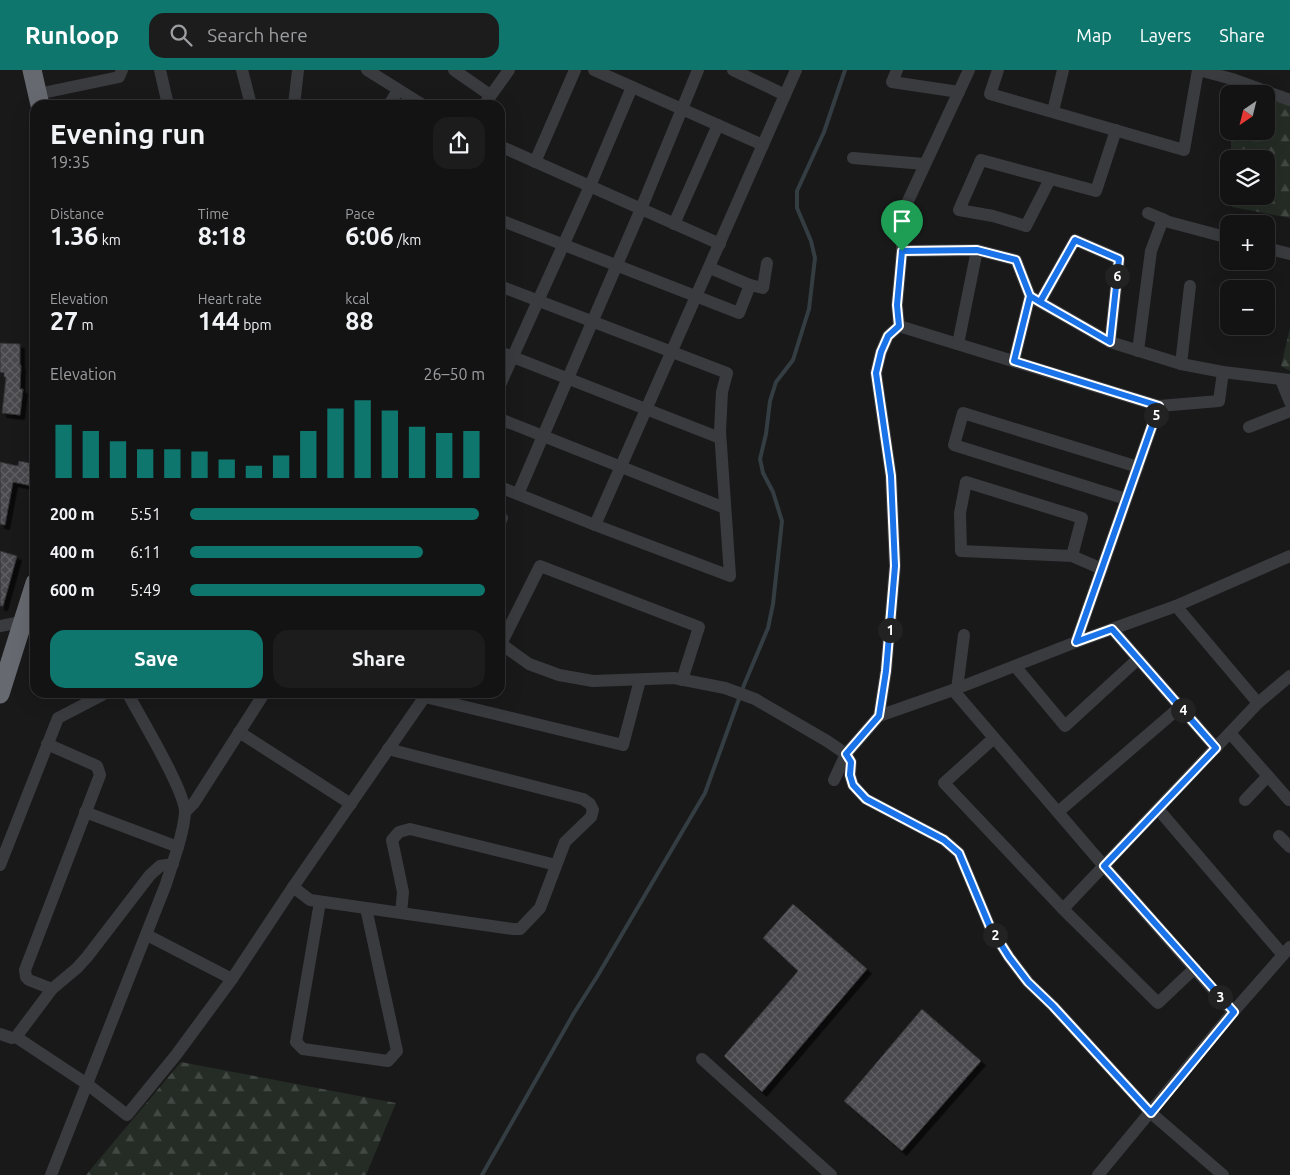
<!DOCTYPE html>
<meta charset="utf-8">
<style>
body{margin:0;font-family:Ubuntu,sans-serif;background:#1c1c1d;color:#f1f3f6;height:100vh;display:flex;flex-direction:column;font-size:19px;white-space:nowrap}
*{box-sizing:border-box;margin:0}
p{font-size:16px;color:#9d9ea0}
.icon{flex:none;width:28px;height:28px;fill:none;stroke:currentColor;stroke-width:2;stroke-linecap:round;stroke-linejoin:round}
.map{position:relative;flex:1;overflow:hidden}
.sheet{position:absolute;left:30px;top:30px;width:475px;height:598px;display:flex;flex-direction:column;background:#131314;border-radius:15px;box-shadow:0 5px 20px #0002,0 0 0 1px #323234}
.sheet>*{flex:none}
.needle{width:32px;rotate:215deg}
.controls{position:absolute;left:1220px;top:15px;display:grid;gap:10px}
.controls a{display:grid;place-items:center;width:55px;height:55px;border-radius:10px;background:#131314;box-shadow:0 5px 20px #0002,0 0 0 1px #323234;font-size:25px}
.pin{position:absolute;display:grid;place-items:center;width:42px;height:42px;color:#fff;margin:-51px -21px;border-radius:50% 50% 50% 0;rotate:-45deg;box-shadow:0 0 5px #0007}
.pin .icon{rotate:45deg}
.km{position:absolute;width:25px;height:25px;margin:-12px;border-radius:50%;background:#222;color:#fff;font-size:14px;line-height:25px;text-align:center}
.round{display:grid;place-items:center;flex:none;width:52px;height:52px;border-radius:15px;background:#1c1c1d}
.headline{display:flex;align-items:center;justify-content:space-between;height:85px;padding:0 20px}
h1{font-size:28px;font-weight:700;line-height:38px}
.metrics{display:grid;grid-template-columns:repeat(3,1fr);gap:8px;height:85px;padding:5px 20px}
.metrics div{display:grid;align-content:center}
.metrics b{font-size:25px;font-weight:700}
.metrics small{font-size:14px;font-weight:400}
.metrics p{font-size:14px}
.chart{height:140px;padding:10px 20px}
.chart p{display:flex;justify-content:space-between}
.chart svg{width:100%;height:90px;margin-top:5px;stroke:#0f766e;stroke-width:6}
.action{display:flex;gap:10px;margin-top:auto;padding:10px 20px}
.action a{flex:1;height:58px;border-radius:15px;background:#0f766e;color:#fff;font-size:20px;font-weight:700;line-height:58px;text-align:center}
.action a+a{background:#1c1c1d;color:#f1f3f6}
ul{padding:0 20px;list-style:none;font-size:16px}
li{display:grid;grid-template-columns:80px 60px 1fr;align-items:center;height:38px}
li i{height:12px;border-radius:6px;background:#0f766e}
header{display:flex;align-items:center;gap:30px;box-sizing:border-box;height:70px;padding:0 25px;background:#0f766e;color:#fff}
header strong{font-size:24px}
nav{display:flex;gap:28px;margin-inline-start:auto;font-size:18px}
.search{width:350px;height:45px;background:#1c1c1d;display:flex;align-items:center;gap:12px;box-sizing:border-box;padding:0 18px;border-radius:15px;color:#9d9ea0;font-size:19px}
.map>svg:first-child{display:block}
.forest{fill:url(#forest-firs)}
.lines{fill:none;stroke-linecap:round;stroke-linejoin:round}
.stream{stroke:#333d42;stroke-width:4}
.building{fill:url(#building-cross-hatch);stroke:#333336;filter:url(#shadow)}
.minor{stroke:#3a3b3f;stroke-width:12}
.highway{stroke:#666a70;stroke-width:19}
.route-casing{stroke:#fff;stroke-width:10}
.route{stroke:#1a73e8;stroke-width:6}
</style>
<header>
<strong>Runloop</strong>
<div class="search"><svg class="icon" aria-label="search" viewBox="0 0 24 24"><circle cx="10" cy="10" r="6"/><path d="M15 15l6 6"/></svg>Search here</div>
<nav><a>Map</a><a>Layers</a><a>Share</a></nav>
</header>
<div class="map">
<svg width="1290" height="1105" viewBox="0 0 1290 1105">
<defs>
<pattern id="forest-firs" width="22" height="20" patternUnits="userSpaceOnUse" patternTransform="scale(1.25)"><rect width="22" height="20" fill="#252c25"/><path d="M5 1l3.5 6h-7zM16 11l3.5 6h-7z" fill="#424843"/></pattern>
<pattern id="building-cross-hatch" width="8" height="8" patternUnits="userSpaceOnUse" patternTransform="scale(1.25)"><rect width="8" height="8" fill="#48494d"/><path d="M0 0l8 8M0 8l8-8" fill="none" stroke="#606165"/></pattern>
<filter id="shadow"><feDropShadow dx="4.5" dy="4.5" stdDeviation="0" flood-color="#0009"/></filter>
</defs>
<rect width="100%" height="100%" fill="#19191a"/>
<g class="forest">
<polygon points="1266,31 1290,33 1290,148 1232,137 1232,126 1266,126 1266,89 1231,89 1231,61 1266,61"/>
<polygon points="1290,258 1290,301 1281,296"/>
<polygon points="181,992 396,1033 366,1105 86,1105"/>
</g>
<g class="lines">
<polyline class="stream" points="482,1105 574,943 598,905 705,723 744,615 768,558 773,534 782,451 773,422 763,403 760,389 766,364 770,331 776,312 793,290 809,239 815,188 811,171 797,138 797,121 824,62 845,0"/>
</g>
<g class="building">
<polygon points="0,273 20,274 20,295 21,295 20,319 23,319 20,345 2,343 6,307 4,307 4,303 0,302"/>
<polygon points="19,391 35,394 32,416 13,412 5,455 0,454 0,392 18,396"/>
<polygon points="0,481 17,486 3,536 0,536"/>
<polygon points="793,834 867,899 762,1022 724,986 798,901 763,868"/>
<polygon points="922,939 981,991 902,1081 844,1031"/>
</g>
<g class="lines">
<g class="minor">
<polyline points="160,0 168,35"/>
<polyline points="242,0 251,35"/>
<polyline points="367,0 423,35"/>
<polyline points="454,0 490,25"/>
<polyline points="594,0 763,75"/>
<polyline points="733,0 785,25"/>
<polyline points="897,0 892,12 959,22"/>
<polyline points="998,0 990,24 1184,80 1198,0"/>
<polyline points="1199,0 1232,9 1290,30"/>
<polyline points="38,24 119,7 122,0"/>
<polyline points="294,35 298,0"/>
<polyline points="389,35 398,20"/>
<polyline points="484,35 509,0"/>
<polyline points="1053,41 1063,0"/>
<polyline points="500,76 720,174"/>
<polyline points="853,88 924,94"/>
<polyline points="535,92 575,0"/>
<polyline points="1050,109 1026,156 993,146 959,140 981,90 1096,121 1116,60"/>
<polyline points="1148,143 1169,152 1229,168"/>
<polyline points="500,150 739,243 750,215 763,218 767,193"/>
<polyline points="674,154 718,55"/>
<polyline points="1266,178 1290,184"/>
<polyline points="902,181 977,180"/>
<polyline points="710,198 750,215"/>
<polyline points="500,216 727,303 722,322 720,361 730,506 595,455 500,417"/>
<polyline points="899,256 1159,336 1076,572"/>
<polyline points="1110,272 1181,294 1223,302 1290,310"/>
<polyline points="958,274 977,180 1016,190 1030,226"/>
<polyline points="1138,281 1151,181 1163,149"/>
<polyline points="500,282 720,368"/>
<polyline points="1014,291 1030,226 1040,232 1110,272 1119,189 1075,170 1040,232"/>
<polyline points="1181,294 1190,216"/>
<polyline points="1281,310 1290,332"/>
<polyline points="500,315 590,116 632,17"/>
<polyline points="1159,336 1219,331 1223,302"/>
<polyline points="500,349 725,438"/>
<polyline points="1249,357 1290,341"/>
<polyline points="518,424 641,139 698,0"/>
<polyline points="1126,429 954,375 963,343 1138,397"/>
<polyline points="500,452 502,448"/>
<polyline points="595,455 796,0"/>
<polyline points="1072,486 1082,448 966,412 960,443 961,481 1072,486 1102,499"/>
<polyline points="1176,536 1258,633"/>
<polyline points="0,556 35,549"/>
<polyline points="1112,559 1216,678"/>
<polyline points="500,573 529,594 559,605 593,611 674,608 725,618 755,629 827,671 846,684 851,692 850,705 853,715 866,729 944,770 959,783 990,857 1009,887 1028,912 1053,936 1151,1043 1223,1105"/>
<polyline points="501,574 540,496 699,557 682,610"/>
<polyline points="1015,596 1065,656 1138,589"/>
<polyline points="957,619 964,565"/>
<polyline points="953,620 1104,796 1233,942"/>
<polyline points="425,627 623,675 640,610"/>
<polyline points="879,646 886,601 895,496 891,406 876,303 881,282 888,266 899,256 897,235 902,181 902,144 969,0"/>
<polyline points="239,662 351,734"/>
<polyline points="1230,663 1289,730"/>
<polyline points="994,668 944,713 1063,839 1158,933 1195,898"/>
<polyline points="47,674 97,696 100,705 25,900 26,907 29,910 52,919"/>
<polyline points="834,710 846,684 879,646 953,620 1076,572 1176,536 1290,486"/>
<polyline points="1245,730 1268,706"/>
<polyline points="1158,739 1283,885"/>
<polyline points="85,742 178,777"/>
<polyline points="185,742 194,733 265,622"/>
<polyline points="1058,742 1180,637"/>
<polyline points="1279,766 1290,777"/>
<polyline points="0,795 58,648 108,622"/>
<polyline points="293,817 310,830 513,859 520,859 540,838 565,772 591,747 593,740 590,734 583,729 388,679"/>
<polyline points="320,832 296,972 303,979 388,991 397,981 366,838"/>
<polyline points="1063,839 1258,633 1290,606"/>
<polyline points="401,843 403,822 392,770 399,762 410,759 556,795"/>
<polyline points="147,865 232,909"/>
<polyline points="0,964 12,968 16,967 52,919 77,898 87,887 150,805 160,796 173,794"/>
<polyline points="16,967 87,1014 127,1045 176,985 232,909 293,817 428,622"/>
<polyline points="702,989 831,1105"/>
<path d="M51 1105 166 814C173 791 183 767 185 743 186 722 139 645 127 622"/>
<polyline points="1098,1105 1233,942 1290,877"/>
</g>
<g class="highway">
<polyline points="32,0 40,35"/>
<polyline points="0,624 35,513"/>
</g>
</g>
<g class="lines">
<g class="route-casing">
<polyline id="route" points="902,181 897,235 899,256 888,266 881,282 876,303 891,406 895,496 886,601 879,646 846,684 851,692 850,705 853,715 866,729 944,770 959,783 990,857 1009,887 1028,912 1053,936 1151,1043 1234,942 1104,796 1216,678 1112,559 1076,572 1159,336 1014,291 1030,226 1040,232 1110,272 1119,189 1075,170 1040,232 1030,226 1016,190 977,180 902,181"/>
</g>
<use href="#route" class="route"/>
</g>
</svg>
<div class="controls">
<a><svg class="needle" viewBox="-14 -14 28 28"><path d="M0-13l5 13h-10z" fill="#e53935"/><path d="M0 13l5-13h-10z" fill="#9d9ea0"/></svg></a>
<a><svg class="icon" aria-label="layers" viewBox="0 0 24 24"><path d="M12 4l9 5-9 5-9-5zM3 14l9 5 9-5"/></svg></a>
<a>+</a>
<a>−</a>
</div>
<div class="pin" style="left:902px;top:181px;background:#1e9e55"><svg class="icon" aria-label="arrive" viewBox="0 0 24 24"><path d="M6 21V4h12l-3 4 3 4H6"/></svg></div>
<b class="km" style="left:890px;top:560px">1</b>
<b class="km" style="left:995px;top:865px">2</b>
<b class="km" style="left:1220px;top:927px">3</b>
<b class="km" style="left:1183px;top:640px">4</b>
<b class="km" style="left:1156px;top:345px">5</b>
<b class="km" style="left:1117px;top:206px">6</b>
<section class="sheet">
<div class="headline"><div><h1>Evening run</h1><p>19:35</p></div><a class="round"><svg class="icon" aria-label="share" viewBox="0 0 24 24"><path d="M12 15V3M7 8l5-5 5 5M5 13v7h14v-7"/></svg></a></div>
<div class="metrics">
<div><p>Distance</p><b>1.36<small> km</small></b></div>
<div><p>Time</p><b>8:18</b></div>
<div><p>Pace</p><b>6:06<small> /km</small></b></div>
</div>
<div class="metrics">
<div><p>Elevation</p><b>27<small> m</small></b></div>
<div><p>Heart rate</p><b>144<small> bpm</small></b></div>
<div><p>kcal</p><b>88</b></div>
</div>
<div class="chart"><p><span>Elevation</span>26–50 m</p>
<svg viewBox="0 0 160 44" preserveAspectRatio="none"><path d="M5 44V18M15 44V21M25 44V26M35 44V30M45 44V30M55 44V31M65 44V35M75 44V38M85 44V33M95 44V21M105 44V10M115 44V6M125 44V11M135 44V19M145 44V22M155 44V21"/></svg>
</div>
<ul>
<li><b>200 m</b>5:51<i style="width:98%"></i></li>
<li><b>400 m</b>6:11<i style="width:79%"></i></li>
<li><b>600 m</b>5:49<i style="width:100%"></i></li>
</ul>
<div class="action"><a>Save</a><a>Share</a></div>
</section>
</div>
